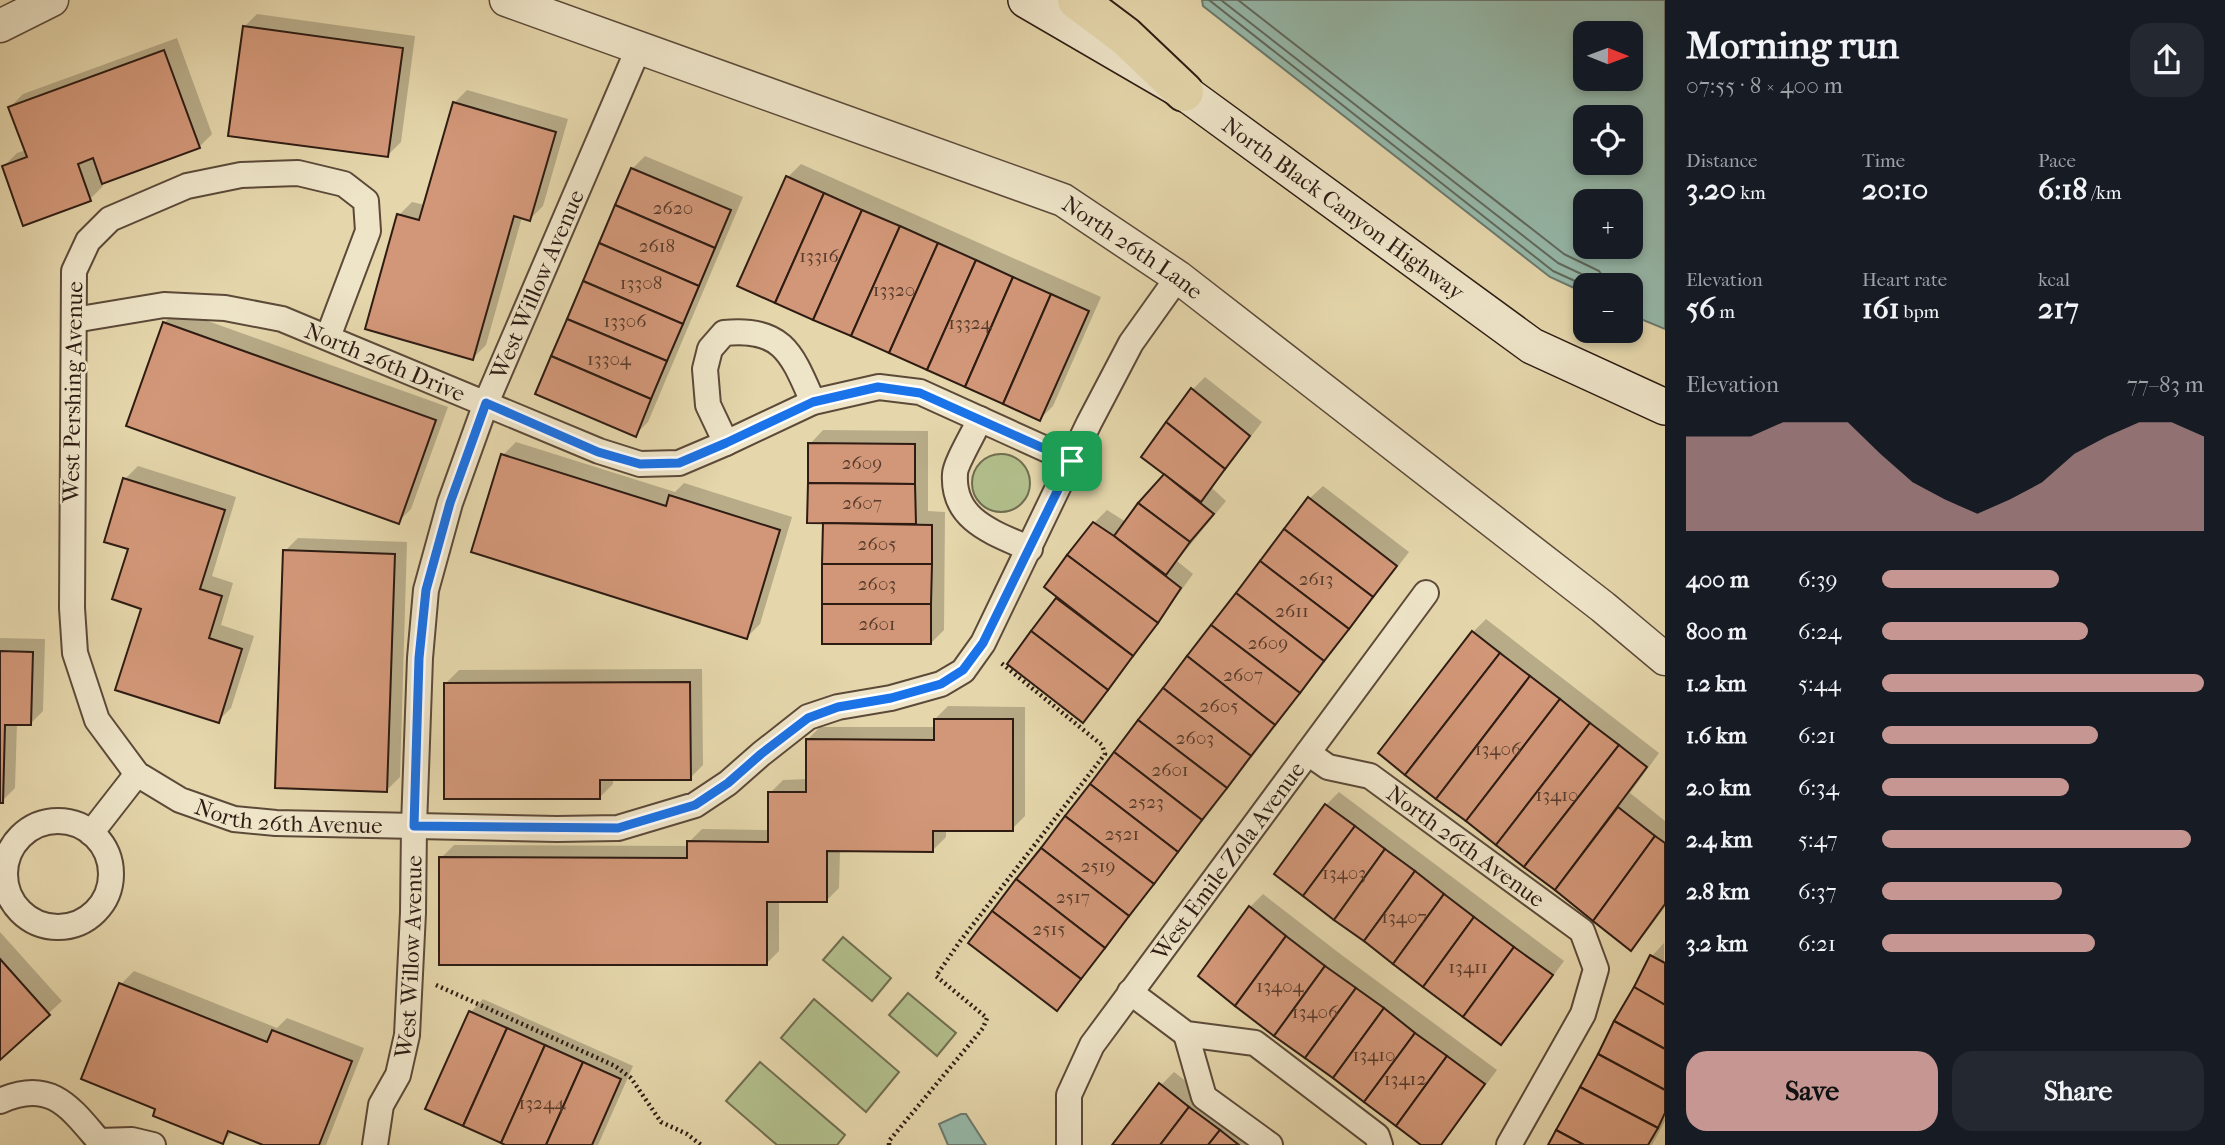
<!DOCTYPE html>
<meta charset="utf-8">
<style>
body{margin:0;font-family:"IM FELL French Canon",serif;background:#242831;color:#f1f3f6;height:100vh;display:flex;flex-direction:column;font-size:26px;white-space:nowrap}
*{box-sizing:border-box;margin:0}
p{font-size:23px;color:#9ea1a6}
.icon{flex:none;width:38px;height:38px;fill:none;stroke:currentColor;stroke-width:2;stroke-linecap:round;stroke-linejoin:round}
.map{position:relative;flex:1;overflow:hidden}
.details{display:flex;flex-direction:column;background:#171b24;width:560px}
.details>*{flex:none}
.needle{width:46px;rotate:91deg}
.buttons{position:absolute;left:1573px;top:21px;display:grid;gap:14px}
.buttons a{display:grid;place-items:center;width:70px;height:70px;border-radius:14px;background:#171b24;box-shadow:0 4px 10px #0003;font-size:35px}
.pin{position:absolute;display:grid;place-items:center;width:60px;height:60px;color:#fff;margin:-30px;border-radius:14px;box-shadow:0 4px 10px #0006}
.round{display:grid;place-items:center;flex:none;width:74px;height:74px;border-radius:21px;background:#242831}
.head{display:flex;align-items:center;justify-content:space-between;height:119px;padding:0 21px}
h1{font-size:38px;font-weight:800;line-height:52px}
.metrics{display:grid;grid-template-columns:repeat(3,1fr);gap:10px;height:119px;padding:7px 21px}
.metrics div{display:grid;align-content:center}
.metrics b{font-size:30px;font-weight:800}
.metrics small{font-size:19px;font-weight:400}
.metrics p{font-size:19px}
.chart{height:196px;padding:14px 21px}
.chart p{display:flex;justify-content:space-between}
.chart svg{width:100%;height:126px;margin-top:7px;fill:#c59692;opacity:.7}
.cta{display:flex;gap:14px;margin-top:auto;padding:14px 21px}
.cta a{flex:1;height:80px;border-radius:21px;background:#c59692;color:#111;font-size:28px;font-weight:800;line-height:80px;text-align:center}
.cta a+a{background:#242831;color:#f1f3f6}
ul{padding:0 21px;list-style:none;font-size:23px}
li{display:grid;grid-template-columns:112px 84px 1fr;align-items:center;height:52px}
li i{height:18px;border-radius:9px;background:#c59692}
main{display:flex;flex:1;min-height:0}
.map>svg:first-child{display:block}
.green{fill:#b1be8b;stroke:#706d4f;stroke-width:2}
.water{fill:#96b9aa;stroke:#6c7a6e;stroke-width:2;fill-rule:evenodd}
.shadow{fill:#0003}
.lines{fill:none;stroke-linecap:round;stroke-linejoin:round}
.shore{stroke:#626a5e;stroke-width:2}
.building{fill:#d29778;stroke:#2e1c13;stroke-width:2}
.minor-casing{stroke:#5c4a39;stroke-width:28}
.tertiary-casing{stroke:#5c4a39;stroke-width:35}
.secondary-casing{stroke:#2e1c13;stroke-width:38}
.motorway-casing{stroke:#2e1c13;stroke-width:42}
.path{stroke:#2e1c13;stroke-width:4.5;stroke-dasharray:2 3.5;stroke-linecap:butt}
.minor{stroke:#eee4c8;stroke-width:24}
.tertiary{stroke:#eee4c8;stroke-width:32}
.secondary{stroke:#eee4c8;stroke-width:35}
.motorway{stroke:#e5d6ab;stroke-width:38}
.route-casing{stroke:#fff;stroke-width:14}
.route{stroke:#1a73e8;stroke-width:9}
.labels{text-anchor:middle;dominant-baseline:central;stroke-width:5;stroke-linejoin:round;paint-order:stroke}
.number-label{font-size:19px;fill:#573b2c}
.street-label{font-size:23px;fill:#2e1c13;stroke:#eee4c8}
</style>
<main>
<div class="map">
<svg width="1665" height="1145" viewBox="0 0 1665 1145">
<rect width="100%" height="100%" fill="#e5d6ab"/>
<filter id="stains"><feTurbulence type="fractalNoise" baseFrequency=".00286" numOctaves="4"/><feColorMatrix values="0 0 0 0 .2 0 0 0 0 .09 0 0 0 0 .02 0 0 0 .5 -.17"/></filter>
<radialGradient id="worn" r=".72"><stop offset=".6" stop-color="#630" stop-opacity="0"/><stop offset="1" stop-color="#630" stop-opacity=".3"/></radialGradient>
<g class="green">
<circle cx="1001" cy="483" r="29"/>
<polygon points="843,937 891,978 872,1001 823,960"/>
<polygon points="908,993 956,1033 937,1056 889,1015"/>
<polygon points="814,999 899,1072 866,1112 781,1038"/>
<polygon points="760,1062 845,1135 837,1145 777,1145 726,1101"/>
</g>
<g class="water">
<path d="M1202 0H1665V329L1631 315V285H1586L1585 293 1550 277 1203 6ZM1586 33H1631V79H1586ZM1586 117H1631V163H1586ZM1586 201H1631V247H1586Z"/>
<polygon points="961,1114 966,1114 986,1145 948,1145 939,1124"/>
</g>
<g class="shadow">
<polygon points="257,14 415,36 401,142 388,155 244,27"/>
<polygon points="177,38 212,134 199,147 102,182 103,186 90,199 4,166 17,153 26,150 10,107 23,94"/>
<polygon points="467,90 568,119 543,206 530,219 522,217 486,345 473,358 399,215 412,202 425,205 454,103"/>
<polygon points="645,156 743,197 648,422 635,435 632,169"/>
<polygon points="801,164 1101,297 1053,406 1040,419 740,285 788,177"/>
<polygon points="177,310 448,407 411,509 398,522 164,323"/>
<polygon points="1205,377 1262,422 1212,488 1226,501 1177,561 1193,574 1096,708 1083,720 1009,664 1058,598 1094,523 1107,510 1126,522 1167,474 1192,390"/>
<polygon points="823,430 928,431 928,511 945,512 944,630 931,643 824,522 810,444"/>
<polygon points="516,442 675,492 684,483 792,517 760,624 747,637 503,455"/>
<polygon points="138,466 236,497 212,576 233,583 221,625 254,636 231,708 218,721 143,608 130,548 125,479"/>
<polygon points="1323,486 1409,552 1069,996 1057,1009 1310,498"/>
<polygon points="298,538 407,542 400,777 387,790 285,551"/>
<polygon points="1486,619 1659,753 1630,793 1665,821 1665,907 1644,935 1631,948 1380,753 1473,632"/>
<polygon points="0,638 45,639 43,711 30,724 17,723 15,788 2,801 0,801"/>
<polygon points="702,669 703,765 690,778 613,778 613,784 600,797 446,683 459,670"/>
<polygon points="948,706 1025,707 1025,816 1012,829 946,829 946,837 933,850 840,850 839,888 826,901 779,900 779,951 766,964 441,858 454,845 689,846 689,842 702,829 770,830 770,793 783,780 808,779 807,740 820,727 935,727 935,719"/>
<polygon points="1339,792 1564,961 1514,1029 1501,1042 1326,805"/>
<polygon points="1263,894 1339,953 1497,1070 1441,1145 1425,1145 1250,907"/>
<polygon points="0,932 62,1001 0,1058"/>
<polygon points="1664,943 1665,1121 1652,1145 1550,1145 1652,956"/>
<polygon points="134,971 277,1028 287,1018 364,1048 326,1145 268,1145 233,1131 223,1142 158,1108 121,984"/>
<polygon points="483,999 633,1066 598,1145 509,1145 471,1012"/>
<polygon points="1174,1072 1268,1145 1114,1145 1161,1085"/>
</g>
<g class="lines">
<g class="shore">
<polyline points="1209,0 1553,271 1586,286"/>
<polyline points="1221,0 1558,263 1592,279 1599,285"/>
<polyline points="1238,0 1564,254 1599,271 1610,285"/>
</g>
</g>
<g class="building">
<polygon points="243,26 403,48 388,157 228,136"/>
<polygon points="164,50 200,148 102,184 93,158 78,164 91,201 23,226 2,166 27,157 8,107"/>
<polygon points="453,102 556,132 530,221 514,216 473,360 365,329 397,214 419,220"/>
<polygon points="631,168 731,210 715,248 615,205"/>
<polygon points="786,176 824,193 775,303 737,286"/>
<polygon points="824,193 862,210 813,320 775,303"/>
<polygon points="615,205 715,248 699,286 599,243"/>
<polygon points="862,210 900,226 851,336 813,320"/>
<polygon points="900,226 938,243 889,353 851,336"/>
<polygon points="599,243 699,286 683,324 583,281"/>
<polygon points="938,243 976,260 927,370 889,353"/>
<polygon points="976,260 1013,277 965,387 927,370"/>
<polygon points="1013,277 1051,294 1003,404 965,387"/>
<polygon points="583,281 683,324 667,361 567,319"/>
<polygon points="1051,294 1089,311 1040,421 1003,404"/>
<polygon points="567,319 667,361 651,399 551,356"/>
<polygon points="163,322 436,420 399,524 126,426"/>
<polygon points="551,356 651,399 636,437 535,394"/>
<polygon points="1191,388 1250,436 1225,469 1166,422"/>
<polygon points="1166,422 1225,469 1201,502 1141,457"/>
<polygon points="808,443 915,444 915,484 808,483"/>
<polygon points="501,454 666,506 669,495 780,530 747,639 471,552"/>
<polygon points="1164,474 1214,514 1190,542 1138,503"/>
<polygon points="123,478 225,510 200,589 222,596 209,638 242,649 219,723 115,690 141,609 112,599 128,549 104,542"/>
<polygon points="808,483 915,484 916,524 807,523"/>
<polygon points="1308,497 1397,566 1373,597 1284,529"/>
<polygon points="1138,503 1190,542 1166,575 1114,536"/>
<polygon points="1093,522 1114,536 1181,588 1158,623 1067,555"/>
<polygon points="823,523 932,525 932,564 822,564"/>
<polygon points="1284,529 1373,597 1349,629 1260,561"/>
<polygon points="283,550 395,554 387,792 275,788"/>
<polygon points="1067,555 1158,623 1133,656 1044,587"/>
<polygon points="1260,561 1349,629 1324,661 1236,593"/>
<polygon points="822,564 932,564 931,604 822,604"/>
<polygon points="1236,593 1324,661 1300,693 1211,625"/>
<polygon points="1056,598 1133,656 1108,690 1031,631"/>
<rect x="822" y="604" width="109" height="40"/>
<polygon points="1211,625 1300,693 1275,725 1187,656"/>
<polygon points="1031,631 1108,690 1083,723 1007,664"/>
<polygon points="1472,631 1500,653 1405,775 1378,753"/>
<polygon points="0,651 33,652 31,725 5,725 3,803 0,803"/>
<polygon points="1500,653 1530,676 1436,799 1405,775"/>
<polygon points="1187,656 1275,725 1251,756 1163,688"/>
<polygon points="1530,676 1560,699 1466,821 1436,799"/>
<polygon points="690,682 691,780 600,780 600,799 444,799 444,683"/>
<polygon points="1163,688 1251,756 1227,788 1138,720"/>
<polygon points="1560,699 1590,723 1496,845 1466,821"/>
<polygon points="934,719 1013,719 1013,831 933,831 933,852 827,851 827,902 767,902 767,965 439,965 439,857 687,858 687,841 768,842 768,792 806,792 806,739 934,740"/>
<polygon points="1138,720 1227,788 1202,820 1114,752"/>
<polygon points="1590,723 1619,745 1524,867 1496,845"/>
<polygon points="1619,745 1647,767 1555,890 1524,867"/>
<polygon points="1114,752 1202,820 1178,852 1090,784"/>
<polygon points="1090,784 1178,852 1154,884 1065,816"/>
<polygon points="1325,804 1355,826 1303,896 1274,874"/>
<polygon points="1618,807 1655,836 1593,921 1555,890"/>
<polygon points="1065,816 1154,884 1129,916 1041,848"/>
<polygon points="1355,826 1385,849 1334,920 1303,896"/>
<polygon points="1655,836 1665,843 1665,904 1631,951 1593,921"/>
<polygon points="1041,848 1129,916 1105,948 1016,879"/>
<polygon points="1385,849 1415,871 1364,941 1334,920"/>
<polygon points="1415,871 1444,894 1393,964 1364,941"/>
<polygon points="1016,879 1105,948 1081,979 992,911"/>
<polygon points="1444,894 1474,917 1423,987 1393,964"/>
<polygon points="1249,906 1286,936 1235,1006 1198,976"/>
<polygon points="992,911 1081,979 1057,1011 968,943"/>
<polygon points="1474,917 1514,947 1463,1017 1423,987"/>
<polygon points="1286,936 1325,966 1274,1036 1235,1006"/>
<polygon points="1514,947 1553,975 1501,1045 1463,1017"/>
<polygon points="1650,955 1665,963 1665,1005 1634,987"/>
<polygon points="0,959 50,1015 0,1060"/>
<polygon points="1325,966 1356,988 1305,1058 1274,1036"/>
<polygon points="119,983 267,1042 272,1030 352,1061 319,1145 263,1145 228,1131 223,1144 153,1116 155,1109 81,1079"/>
<polygon points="1634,987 1665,1005 1665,1049 1614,1021"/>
<polygon points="1356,988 1384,1008 1333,1078 1305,1058"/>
<polygon points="1384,1008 1415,1033 1364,1102 1333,1078"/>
<polygon points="469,1011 507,1028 463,1126 425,1109"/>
<polygon points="1614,1021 1665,1049 1665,1090 1598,1054"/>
<polygon points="507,1028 545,1045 501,1143 463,1126"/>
<polygon points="1415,1033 1447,1056 1396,1126 1364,1102"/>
<polygon points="545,1045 583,1062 546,1145 505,1145 501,1143"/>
<polygon points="1598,1054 1665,1090 1665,1113 1658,1128 1580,1087"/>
<polygon points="1447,1056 1485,1084 1441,1145 1421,1145 1396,1126"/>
<polygon points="583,1062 621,1079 592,1145 546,1145"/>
<polygon points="1159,1083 1189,1107 1160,1145 1112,1145"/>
<polygon points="1580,1087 1658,1128 1648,1145 1584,1145 1556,1130"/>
<polygon points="1189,1107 1220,1130 1208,1145 1160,1145"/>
<polygon points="1220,1130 1239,1145 1208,1145"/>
<polygon points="1556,1130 1584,1145 1548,1145"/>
</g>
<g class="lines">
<g class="minor-casing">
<g id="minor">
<path id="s1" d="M74 320 164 305 225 308 282 319 599 451 640 464 679 463 726 443 813 402 879 387 920 392 1072 461"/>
<path id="s2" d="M328 337 368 231 366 201 344 184 298 173 241 175 187 186 110 219 88 241 74 271 72 608 75 653 97 720 137 774 180 800 234 819 276 823 557 829 618 828 695 805 728 783 761 754 808 717 838 707 891 698 941 684 963 671 983 643 1089 423 1131 343 1178 277"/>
<path d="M980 419C975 431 955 464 955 474 952 521 995 533 1030 549"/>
<path d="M726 443 708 405 705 369 710 349 724 333C783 327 792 354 813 402"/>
<path id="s3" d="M1308 753 1328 767 1370 776 1582 931 1596 969 1583 1014 1509 1145"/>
<circle cx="58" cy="874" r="53"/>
<polyline points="91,833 137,774"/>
<polyline points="1130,992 1186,1034 1255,1043 1377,1136 1380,1145"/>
<polyline points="1186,1034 1204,1097 1270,1145"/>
<path d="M0 1101C50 1078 70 1107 99 1141"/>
<polyline points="99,1141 132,1140 153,1145"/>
<path id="s4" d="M375 1145 381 1105 398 1075 407 1035 413 913 414 826 420 658 426 590 450 503 486 403 639 47"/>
<path id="s5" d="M1069 1145V1095L1092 1045 1426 593"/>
</g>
</g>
<g class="tertiary-casing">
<g id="tertiary">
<path id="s6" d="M506 0 1063 200 1178 277 1603 607 1665 659"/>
<polyline points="0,26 52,0"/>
</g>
</g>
<g class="secondary-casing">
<g id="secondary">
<path id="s7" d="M1026 0 1184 92 1532 346 1665 407"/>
</g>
</g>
<g class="motorway-casing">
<polyline id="motorway" points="1077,0 1125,36 1184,92"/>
</g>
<g class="path">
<polyline points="436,985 615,1066 631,1078 661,1122 687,1134 701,1145"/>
<polyline points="889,1145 889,1141 983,1028 987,1018 936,976 961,940 1105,754 1102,745 1001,663"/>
</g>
<use href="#minor" class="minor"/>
<use href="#tertiary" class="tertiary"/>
<use href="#secondary" class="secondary"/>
<use href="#motorway" class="motorway"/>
</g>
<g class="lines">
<g class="route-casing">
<polygon id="route" points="878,387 920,393 1072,461 983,643 963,670 941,684 891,698 838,707 808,718 761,754 728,783 695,805 618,828 414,826 419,658 426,590 450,503 486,403 598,452 640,464 679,463 726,443 813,402"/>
</g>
<use href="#route" class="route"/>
</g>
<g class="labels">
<g class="number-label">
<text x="673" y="208">2620</text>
<text x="657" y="246">2618</text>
<text x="819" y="256">13316</text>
<text x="641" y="283">13308</text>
<text x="894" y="290">13320</text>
<text x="625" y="321">13306</text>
<text x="970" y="323">13324</text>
<text x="609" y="359">13304</text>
<text x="862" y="463">2609</text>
<text x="862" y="503">2607</text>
<text x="877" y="544">2605</text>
<text x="1316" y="579">2613</text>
<text x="877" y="584">2603</text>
<text x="1292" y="611">2611</text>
<text x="877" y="624">2601</text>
<text x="1268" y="643">2609</text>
<text x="1243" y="675">2607</text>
<text x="1219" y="706">2605</text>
<text x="1195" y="738">2603</text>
<text x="1498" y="749">13406</text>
<text x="1170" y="770">2601</text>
<text x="1557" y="795">13410</text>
<text x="1146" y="802">2523</text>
<text x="1122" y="834">2521</text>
<text x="1098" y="866">2519</text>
<text x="1344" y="873">13403</text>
<text x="1073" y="897">2517</text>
<text x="1404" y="917">13407</text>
<text x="1049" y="929">2515</text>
<text x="1468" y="967">13411</text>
<text x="1280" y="986">13404</text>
<text x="1315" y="1012">13406</text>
<text x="1374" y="1055">13410</text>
<text x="1405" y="1079">13412</text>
<text x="542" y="1103">13244</text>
</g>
<g class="street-label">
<text stroke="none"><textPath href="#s7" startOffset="380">North Black Canyon Highway</textPath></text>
<text stroke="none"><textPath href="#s6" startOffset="676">North 26th Lane</textPath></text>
<text stroke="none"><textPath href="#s4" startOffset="887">West Willow Avenue</textPath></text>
<text stroke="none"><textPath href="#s1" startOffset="322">North 26th Drive</textPath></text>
<text transform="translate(73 392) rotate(-89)">West Pershing Avenue</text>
<text stroke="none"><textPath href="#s2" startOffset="1160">North 26th Avenue</textPath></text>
<text stroke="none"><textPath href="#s3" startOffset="186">North 26th Avenue</textPath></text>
<text stroke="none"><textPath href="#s5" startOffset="334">West Emile Zola Avenue</textPath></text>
<text stroke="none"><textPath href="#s4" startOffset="194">West Willow Avenue</textPath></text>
</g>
</g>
<rect width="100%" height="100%" filter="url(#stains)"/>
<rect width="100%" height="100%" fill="url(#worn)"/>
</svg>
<div class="buttons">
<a><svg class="needle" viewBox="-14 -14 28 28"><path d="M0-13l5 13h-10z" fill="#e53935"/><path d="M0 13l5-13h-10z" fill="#9ea1a6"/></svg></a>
<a><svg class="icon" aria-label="locate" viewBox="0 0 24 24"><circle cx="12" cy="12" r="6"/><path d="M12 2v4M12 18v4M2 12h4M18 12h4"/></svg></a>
<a>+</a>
<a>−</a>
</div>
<div class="pin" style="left:1072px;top:461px;background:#1e9e55"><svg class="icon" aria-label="arrive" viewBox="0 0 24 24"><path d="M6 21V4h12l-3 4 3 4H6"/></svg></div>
</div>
<section class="details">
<div class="head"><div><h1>Morning run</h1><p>07:55 · 8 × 400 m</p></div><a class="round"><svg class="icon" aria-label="share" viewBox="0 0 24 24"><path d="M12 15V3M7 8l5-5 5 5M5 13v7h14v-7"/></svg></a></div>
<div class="metrics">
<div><p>Distance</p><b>3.20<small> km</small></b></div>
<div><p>Time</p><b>20:10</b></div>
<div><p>Pace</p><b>6:18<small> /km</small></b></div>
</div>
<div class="metrics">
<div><p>Elevation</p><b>56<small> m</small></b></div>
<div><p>Heart rate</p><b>161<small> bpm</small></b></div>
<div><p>kcal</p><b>217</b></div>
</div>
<div class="chart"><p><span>Elevation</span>77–83 m</p>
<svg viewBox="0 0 160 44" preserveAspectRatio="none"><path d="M0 44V11L10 11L20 11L30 6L40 6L50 6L60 17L70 27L80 33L90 38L100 33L110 27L120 17L130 11L140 6L150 6L160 11V44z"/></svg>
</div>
<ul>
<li><b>400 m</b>6:39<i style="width:55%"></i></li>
<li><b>800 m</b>6:24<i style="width:64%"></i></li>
<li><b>1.2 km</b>5:44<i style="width:100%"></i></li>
<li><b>1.6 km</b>6:21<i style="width:67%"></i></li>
<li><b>2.0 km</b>6:34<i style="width:58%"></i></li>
<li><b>2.4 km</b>5:47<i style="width:96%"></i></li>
<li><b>2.8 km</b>6:37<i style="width:56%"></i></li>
<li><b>3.2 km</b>6:21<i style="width:66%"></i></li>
</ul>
<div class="cta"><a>Save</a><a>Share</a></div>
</section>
</main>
